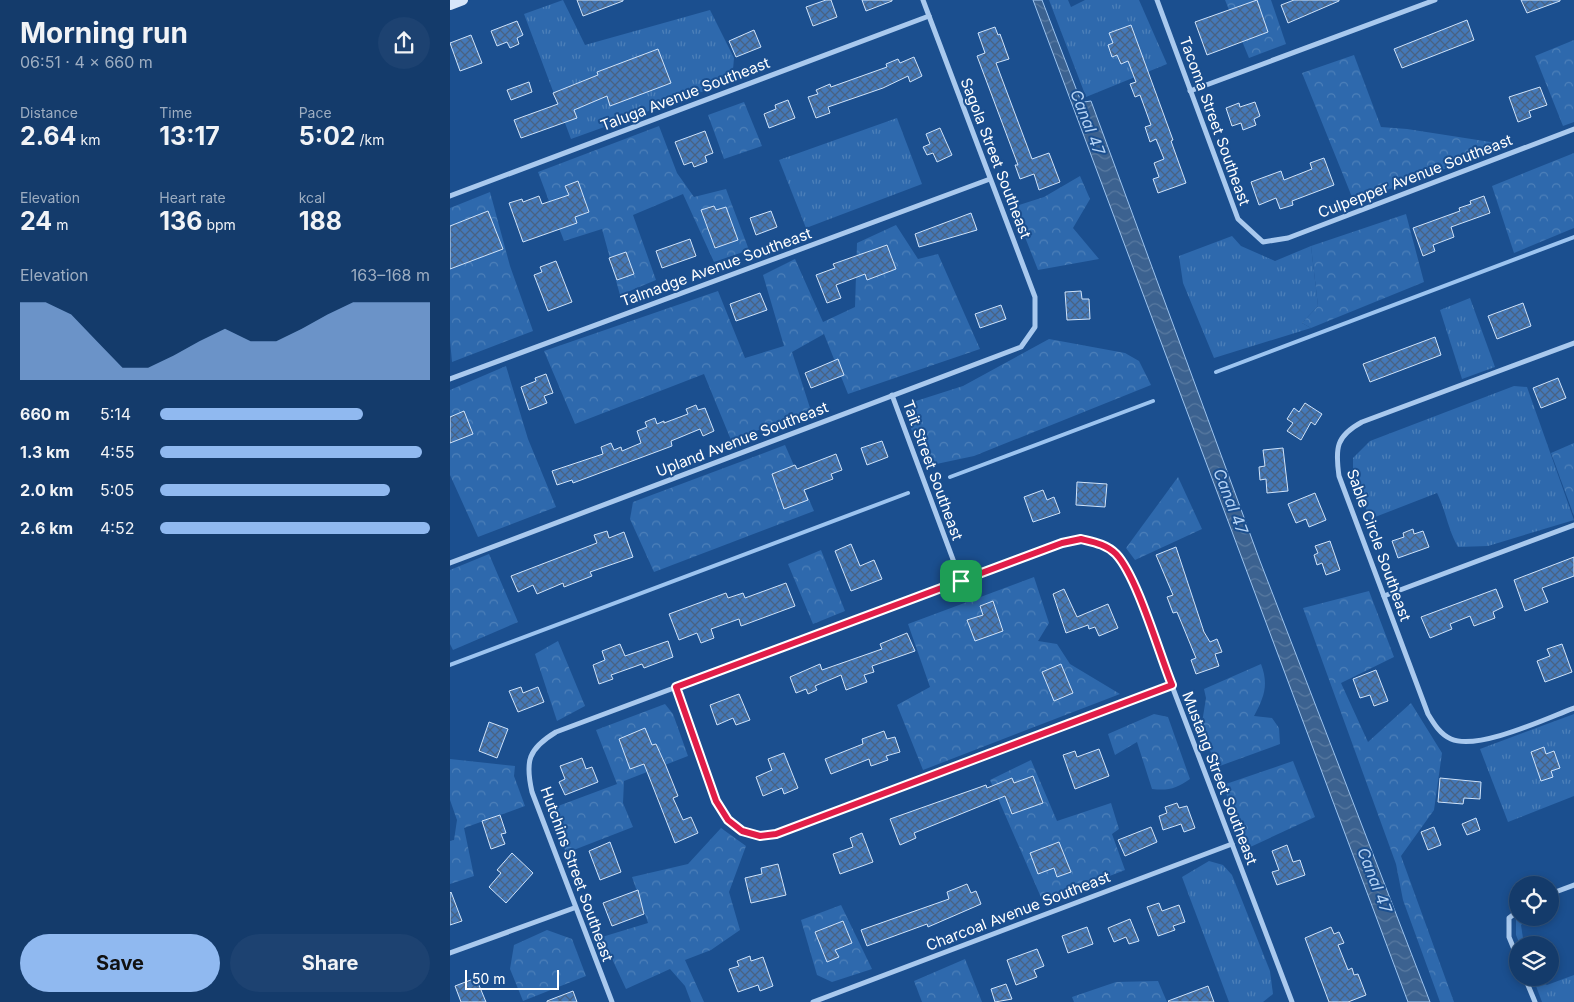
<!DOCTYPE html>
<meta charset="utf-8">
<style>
body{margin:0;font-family:Inter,sans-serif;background:#1d4271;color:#f1f3f6;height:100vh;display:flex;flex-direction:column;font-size:19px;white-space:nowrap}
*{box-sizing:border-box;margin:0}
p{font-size:16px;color:#9dadc1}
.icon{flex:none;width:28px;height:28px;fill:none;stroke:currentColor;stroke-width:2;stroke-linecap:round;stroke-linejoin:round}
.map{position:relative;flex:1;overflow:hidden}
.sheet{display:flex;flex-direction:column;background:#143b6b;width:450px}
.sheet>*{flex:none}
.fabs{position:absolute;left:1059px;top:876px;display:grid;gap:10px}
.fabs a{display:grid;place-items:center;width:50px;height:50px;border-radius:50%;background:#143b6b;box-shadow:0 2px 8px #0003,0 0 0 1px #33557e;font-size:25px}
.scale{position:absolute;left:15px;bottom:12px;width:94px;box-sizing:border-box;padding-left:5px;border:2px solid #fff;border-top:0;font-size:14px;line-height:18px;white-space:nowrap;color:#fff;-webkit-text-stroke:4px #1b4f8f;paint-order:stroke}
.pin{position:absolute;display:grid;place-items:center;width:42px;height:42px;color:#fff;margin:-21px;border-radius:10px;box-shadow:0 2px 8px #0006}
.round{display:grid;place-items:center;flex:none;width:52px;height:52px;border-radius:26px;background:#1d4271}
.summary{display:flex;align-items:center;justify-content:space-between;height:85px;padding:0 20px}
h1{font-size:28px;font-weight:700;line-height:38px}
.figures{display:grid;grid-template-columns:repeat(3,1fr);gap:8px;height:85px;padding:5px 20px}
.figures div{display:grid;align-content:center}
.figures b{font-size:25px;font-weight:700}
.figures small{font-size:14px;font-weight:400}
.figures p{font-size:14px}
.chart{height:140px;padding:10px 20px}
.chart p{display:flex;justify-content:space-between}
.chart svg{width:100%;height:90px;margin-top:5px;fill:#90b9f0;opacity:.7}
.action{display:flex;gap:10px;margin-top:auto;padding:10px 20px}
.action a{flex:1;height:58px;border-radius:30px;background:#90b9f0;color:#111;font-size:20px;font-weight:700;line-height:58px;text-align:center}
.action a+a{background:#1d4271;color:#f1f3f6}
ul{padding:0 20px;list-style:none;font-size:16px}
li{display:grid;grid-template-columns:80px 60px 1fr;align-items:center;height:38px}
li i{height:12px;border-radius:6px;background:#90b9f0}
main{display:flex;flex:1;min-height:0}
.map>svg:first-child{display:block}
.grass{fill:url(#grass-tufts)}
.forest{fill:url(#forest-crowns)}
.water{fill:url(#water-waves);stroke:#9cc4f0}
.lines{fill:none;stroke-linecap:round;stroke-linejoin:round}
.stream{stroke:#9cc4f0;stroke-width:4}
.building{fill:url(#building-cross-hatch);stroke:#cfe3fa}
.street{stroke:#a9c9ee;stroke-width:5}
.secondary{stroke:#d6e6fa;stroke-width:10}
.route-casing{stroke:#fff;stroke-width:10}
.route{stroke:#e11d48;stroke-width:6}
.labels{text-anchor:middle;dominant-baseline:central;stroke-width:4;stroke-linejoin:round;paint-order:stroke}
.street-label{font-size:15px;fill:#fff;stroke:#1b4f8f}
.water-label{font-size:16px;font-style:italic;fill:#b5d3f5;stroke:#1b4f8f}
</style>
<main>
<section class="sheet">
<div class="summary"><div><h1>Morning run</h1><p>06:51 · 4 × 660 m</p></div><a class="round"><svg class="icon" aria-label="share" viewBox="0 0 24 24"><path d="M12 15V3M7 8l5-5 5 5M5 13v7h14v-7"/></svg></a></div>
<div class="figures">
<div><p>Distance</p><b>2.64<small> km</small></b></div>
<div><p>Time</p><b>13:17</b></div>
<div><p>Pace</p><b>5:02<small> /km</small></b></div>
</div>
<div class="figures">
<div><p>Elevation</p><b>24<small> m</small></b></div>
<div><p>Heart rate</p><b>136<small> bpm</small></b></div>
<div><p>kcal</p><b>188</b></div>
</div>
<div class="chart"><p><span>Elevation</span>163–168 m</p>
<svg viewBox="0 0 160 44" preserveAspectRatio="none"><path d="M0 44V6L10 6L20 12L30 25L40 38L50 38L60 32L70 25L80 19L90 25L100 25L110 19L120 12L130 6L140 6L150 6L160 6V44z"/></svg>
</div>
<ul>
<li><b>660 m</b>5:14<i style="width:75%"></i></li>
<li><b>1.3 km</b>4:55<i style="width:97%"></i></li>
<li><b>2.0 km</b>5:05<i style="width:85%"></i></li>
<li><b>2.6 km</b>4:52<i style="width:100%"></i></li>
</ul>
<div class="action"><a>Save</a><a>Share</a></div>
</section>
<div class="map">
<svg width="1124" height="1002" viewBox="0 0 1124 1002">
<defs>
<pattern id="grass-tufts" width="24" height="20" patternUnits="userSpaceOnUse" patternTransform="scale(1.25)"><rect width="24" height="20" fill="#2e69ad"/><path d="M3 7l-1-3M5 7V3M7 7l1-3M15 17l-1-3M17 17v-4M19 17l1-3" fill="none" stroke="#4d80b9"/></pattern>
<pattern id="forest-crowns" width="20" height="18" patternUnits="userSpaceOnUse" patternTransform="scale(1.25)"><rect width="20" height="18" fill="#2e69ad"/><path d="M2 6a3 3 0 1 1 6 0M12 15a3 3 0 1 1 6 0" fill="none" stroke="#4d80b9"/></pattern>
<pattern id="water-waves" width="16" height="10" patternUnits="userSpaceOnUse" patternTransform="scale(1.25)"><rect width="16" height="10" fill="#3c6290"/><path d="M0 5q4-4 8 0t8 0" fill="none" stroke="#597aa1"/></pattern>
<pattern id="building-cross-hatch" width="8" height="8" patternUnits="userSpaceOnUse" patternTransform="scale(1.25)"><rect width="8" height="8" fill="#4478b7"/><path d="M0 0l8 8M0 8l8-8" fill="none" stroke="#486282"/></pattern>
</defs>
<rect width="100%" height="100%" fill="#1b4f8f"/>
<g class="grass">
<polygon points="113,0 135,45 260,10 284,58 282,81 121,139 74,14"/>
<polygon points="599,0 618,0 621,7 635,0 689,0 717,64 636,97"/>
<polygon points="447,118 472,184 356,228 329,160"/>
<polygon points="782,236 791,246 825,261 861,246 868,306 852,323 861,328 764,358 733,283 729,256"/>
<polygon points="1020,298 1045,367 1012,379 990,310"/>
<path d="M1064 386 1077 387 1124 520 1038 546 1008 547C998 530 996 511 987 493L920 519 903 476V458L920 441Z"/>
<polygon points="1124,714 1124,796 1058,822 1030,749"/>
<polygon points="759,861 773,865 782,875 820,971 823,994 813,1002 779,1002 732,877"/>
<polygon points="1069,918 1078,918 1071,925 1074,945 1070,945 1066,935 1066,920"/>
<polygon points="1124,975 1124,1002 1092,1002 1083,978 1089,978 1091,982 1097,985"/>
</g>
<g class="forest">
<polygon points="775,0 821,0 836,44 799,58"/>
<polygon points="1124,40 1124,122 1113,126 1085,56"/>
<polygon points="904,55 931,127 957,129 1060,145 904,202 852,73"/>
<polygon points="294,102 312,146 274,159 258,115"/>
<polygon points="209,126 227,173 244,197 276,189 299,250 264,262 233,194 183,215 206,280 170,295 152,229 114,241 88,172"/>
<polygon points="1124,153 1124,228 1064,253 1042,186"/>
<polygon points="630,176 640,199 623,228 649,259 588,270 563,207 594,197"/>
<polygon points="40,192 60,266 83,331 2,362 0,340 0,208"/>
<polygon points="956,214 974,282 861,328 852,323 868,306 861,246"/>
<polygon points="446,225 468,259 488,254 530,349 398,394 374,334 342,352 361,411 281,440 254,374 125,424 94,351 268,291 295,358 334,346 313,275 345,259 373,322 405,307 407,243"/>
<polygon points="599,339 675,353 689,361 701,385 524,456 477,466 459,424 466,401 513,386"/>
<polygon points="56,366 78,439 106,507 28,537 0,475 0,390"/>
<polygon points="1124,443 1124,516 1101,453"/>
<polygon points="335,445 364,511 204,572 180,519 183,502"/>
<polygon points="728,477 752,529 685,560 676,548"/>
<polygon points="371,550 395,611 363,624 338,564"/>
<polygon points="39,554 68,622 3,650 0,644 0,570"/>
<polygon points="584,577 599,623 588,641 607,644 620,664 670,694 473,770 447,705 480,687 458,624"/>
<polygon points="919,591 944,657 891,683 918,742 961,703 992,753 984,810 951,856 1004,1002 990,1002 953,900 946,864 853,608"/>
<polygon points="108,641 135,706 107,721 85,654"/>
<path d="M811 664C819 685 814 697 804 716L822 718 829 728 830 744 767 767 751 729 756 698 754 689Z"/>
<polygon points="215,704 223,714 238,756 174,781 173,803 183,827 116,853 100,809 167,784 146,730"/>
<path d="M704 714 718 717 740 779C727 788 719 791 702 789L687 742 665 755 658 734Z"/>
<polygon points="0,759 65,766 64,776 75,806 14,828 24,876 0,884 0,841 4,840 7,820 0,800"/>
<polygon points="581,760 607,821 661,803 669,829 662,834 675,870 593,902 540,780"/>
<polygon points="843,761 865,817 796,849 773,785"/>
<polygon points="271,828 296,846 279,892 290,930 261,950 235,960 254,1002 241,1002 235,986 220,969 176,989 152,937 198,923 182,877 238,864"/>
<polygon points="391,905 422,969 382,982 367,975 351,920"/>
<polygon points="97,930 122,939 136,976 73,1001 60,969 64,945"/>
<polygon points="515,959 532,1002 472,1002 464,981"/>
<polygon points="708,981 717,1002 624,1002 622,997 666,982"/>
</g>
<polygon class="water" points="583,0 592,0 630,99 634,102 641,101 810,561 980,1002 958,1002"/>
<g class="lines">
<g class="stream">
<polyline points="766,372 1124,237"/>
<polyline points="500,477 703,401"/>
<polyline points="0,665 458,493"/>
</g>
</g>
<g class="building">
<polygon points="127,0 173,0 173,1 133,16"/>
<polygon points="376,0 381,0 387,17 363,26 356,7"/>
<polygon points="412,0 442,0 442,1 416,11"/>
<polygon points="807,0 818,32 757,55 745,22"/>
<polygon points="844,0 889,0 889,1 838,23 831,5"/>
<polygon points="1071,0 1110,0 1110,1 1077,13"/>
<polygon points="1017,20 1024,40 952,68 944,49"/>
<polygon points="67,21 73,35 67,38 69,44 60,48 57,42 47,46 41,31"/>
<polygon points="681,25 723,140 721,141 736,183 708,193 703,179 709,177 704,163 714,159 706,139 700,142 695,127 701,125 690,95 685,97 680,84 686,82 678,61 671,64 667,55 662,57 658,45 663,43 659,33"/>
<polygon points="545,27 548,35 550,34 559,59 546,63 582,159 599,153 610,182 589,190 584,174 570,179 565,165 568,165 527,56 535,53 528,33"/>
<polygon points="304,30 311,47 286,57 279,41"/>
<polygon points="21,35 32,63 10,71 0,43"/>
<polygon points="208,49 221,83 160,106 157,96 124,110 127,118 71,138 64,120 108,104 103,93 148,75 147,72"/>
<polygon points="464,57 472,76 460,82 458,76 433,88 378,107 380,113 366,118 358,97 368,94 366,90 380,84 381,87 437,67 436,64 448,59 450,63"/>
<polygon points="79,82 82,92 61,100 57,90"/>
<polygon points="1090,87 1097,105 1079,111 1081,117 1068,122 1059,97"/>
<polygon points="338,100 345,118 319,128 314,114 326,109 325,105"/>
<polygon points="805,102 810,116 804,119 806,125 793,130 791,123 782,126 776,108 789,103 790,107"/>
<polygon points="490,128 502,155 487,162 483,153 477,155 473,147 480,144 476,134"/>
<polygon points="255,131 263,153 255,156 257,162 244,167 242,162 234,165 225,142"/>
<polygon points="874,158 884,185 842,201 843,205 830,209 826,198 809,205 801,182 831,171 834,180 862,169 860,163"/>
<polygon points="128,181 139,212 125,217 127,223 73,242 59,203 72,199 73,202 89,196 92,204 119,195 115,186"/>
<polygon points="1034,196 1040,213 1001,227 1004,237 983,245 985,251 973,256 963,228 1010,211 1009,208 1021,204 1020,201"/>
<polygon points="264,206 266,210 276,207 288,240 265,248 251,210"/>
<polygon points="38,211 53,249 0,269 0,226"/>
<polygon points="321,211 327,227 306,235 300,218"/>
<polygon points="521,213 527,230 469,247 465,234"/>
<polygon points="240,239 246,256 212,268 206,251"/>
<polygon points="437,245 446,269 417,280 415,274 386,285 391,298 377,303 366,275 385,268 383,264"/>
<polygon points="176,252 184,274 167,280 159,258"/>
<polygon points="106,261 122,302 98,311 84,275 92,272 90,267"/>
<polygon points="631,291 632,299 639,299 640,319 617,320 615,292"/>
<polygon points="310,293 317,310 286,321 280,304"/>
<polygon points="1073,303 1081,326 1047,339 1038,316"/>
<polygon points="551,305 556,319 530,328 525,314"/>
<polygon points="985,337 991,355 920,382 913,364"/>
<polygon points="388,359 394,375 361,388 355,373"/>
<polygon points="96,374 103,393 94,396 97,403 79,410 71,387 86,381 85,378"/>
<polygon points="1108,378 1116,398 1091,408 1083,388"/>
<polygon points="855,403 872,414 865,425 861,422 851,440 837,431 843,423 837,419 844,408 849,412"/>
<polygon points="246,405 248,410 255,408 264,431 253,436 250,429 221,441 222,446 123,483 122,480 107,485 102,471 153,454 151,447 161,443 164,450 171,447 172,451 191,443 187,431 197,427 195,422 205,418 207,424 214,421 214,423 238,414 236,409"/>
<polygon points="14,411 23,434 0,443 0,417"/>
<polygon points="432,441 438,457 417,465 411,448"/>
<polygon points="833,448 838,491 817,493 816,479 810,480 809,467 815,466 813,450"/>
<polygon points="386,454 392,470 381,474 383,479 354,490 358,500 334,509 322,474 345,465 347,469"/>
<polygon points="627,482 657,484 655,507 626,505"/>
<polygon points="593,490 597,500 604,497 610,513 583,522 574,497"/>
<polygon points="865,493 876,520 859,527 856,519 846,523 838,504"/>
<polygon points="963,529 964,534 973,531 979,547 948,558 942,541 954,537 953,533"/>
<polygon points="157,531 159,538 174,532 183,557 140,572 142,576 114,587 113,583 87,594 83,585 68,592 61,576 147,543 144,535"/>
<polygon points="880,541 890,570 876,575 872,563 867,565 864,555 868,553 865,546"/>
<polygon points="401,544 410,566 424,560 432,579 401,591 385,551"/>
<polygon points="726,547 754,632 760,642 767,639 772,652 765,654 769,666 746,674 741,660 746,658 727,612 723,613 717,597 723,595 706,555"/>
<polygon points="1124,557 1124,576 1092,588 1098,602 1075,611 1064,580"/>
<polygon points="336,583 345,606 291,626 289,619 261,629 264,638 251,643 247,633 229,640 219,614 276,593 278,598 293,593 295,598"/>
<polygon points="614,589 627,617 658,604 668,628 649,636 645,627 639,629 638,625 616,633 603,594"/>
<polygon points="1046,589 1053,607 1043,612 1045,618 1024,626 1020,616 1000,624 1002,629 980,638 971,617"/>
<polygon points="543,601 553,631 525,641 517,620 533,615 530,606"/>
<polygon points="457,633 465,651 422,666 424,672 414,675 417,682 396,690 391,675 365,686 367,690 358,694 356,689 346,693 340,677 370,664 372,670 432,649 430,644"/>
<polygon points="218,641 223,657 194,668 192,664 161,675 163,679 149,684 143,665 155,660 152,651 170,644 175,656"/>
<polygon points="1112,644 1122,672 1095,682 1087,661 1100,656 1097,649"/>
<polygon points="611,664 623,693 604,701 592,672"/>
<polygon points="926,670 938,701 924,706 920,695 910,698 903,679"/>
<polygon points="71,687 73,693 88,687 94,702 68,712 59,691"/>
<polygon points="289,694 300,720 286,725 283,718 267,725 260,705"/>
<polygon points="39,722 58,729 47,758 29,751"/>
<polygon points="195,728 202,745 206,744 216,766 228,796 223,798 233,820 241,817 248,833 225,843 194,764 180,769 169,739"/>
<polygon points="434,731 437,739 445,737 450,752 436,756 438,760 421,766 419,759 381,774 375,759 413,744 412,739"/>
<polygon points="1094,747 1096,754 1104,751 1110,768 1101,771 1103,777 1091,781 1081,752"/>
<polygon points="649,749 659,776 625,789 613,755 625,751 627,757"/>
<polygon points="334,753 348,788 334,794 332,788 313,796 306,777 322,770 318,759"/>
<polygon points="132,758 136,769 142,767 148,782 115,795 109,782 115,779 110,766"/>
<polygon points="583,776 593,803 562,814 555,796 464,833 466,838 450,845 440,819 536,785 537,788 562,778 564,783"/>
<polygon points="990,778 1031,782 1030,799 1014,798 1013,804 988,802"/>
<polygon points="727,803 729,808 737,806 745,828 734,832 731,824 713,830 709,816 717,813 715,807"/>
<polygon points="50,815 56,833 51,834 55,844 41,849 32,821"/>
<polygon points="1026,818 1030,830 1017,835 1012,824"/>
<polygon points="701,827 707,842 675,856 668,840"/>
<polygon points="984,827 991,845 978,850 971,832"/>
<polygon points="412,833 423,862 390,874 383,854 403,847 400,838"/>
<polygon points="160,842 171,872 150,880 139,851"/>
<polygon points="609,842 621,872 607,877 604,868 588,874 580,853"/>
<polygon points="837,845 843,862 850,860 855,875 827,885 822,872 829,870 822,851"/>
<polygon points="62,853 83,873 56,903 39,887 51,873 47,870"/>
<polygon points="328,864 336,895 301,903 295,878 312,874 311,868"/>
<polygon points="517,884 521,893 526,891 531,904 478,927 477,924 417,946 411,930 499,899 497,892"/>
<polygon points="188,890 194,914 162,926 153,903"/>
<polygon points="1,892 12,921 0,925 0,893"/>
<polygon points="709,903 712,911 729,905 735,922 723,926 725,930 708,936 697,907"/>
<polygon points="680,919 689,941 679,944 676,937 664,942 658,928"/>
<polygon points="393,921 402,943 385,950 389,957 377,962 365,932"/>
<polygon points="637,927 643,944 618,953 612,936"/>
<polygon points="881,927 884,934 889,932 894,943 888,945 898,970 902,968 904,975 908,974 916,995 898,1002 879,1002 855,938"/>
<polygon points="587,949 594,966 584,970 587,977 566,985 557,960"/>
<polygon points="300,956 301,961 313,957 323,986 310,991 308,985 288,992 279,969 289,966 287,961"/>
<polygon points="26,978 36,1002 11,1002 5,986"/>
<polygon points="556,984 562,999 545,1002 541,989"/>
<polygon points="758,986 764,1002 719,1002 718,1001"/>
<polygon points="123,991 127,1002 97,1002 97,1001"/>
</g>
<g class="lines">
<g class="street">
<polyline points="707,0 788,219 813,242 838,238 1124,129"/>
<polyline points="740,91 985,0"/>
<polyline points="0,196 479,16"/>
<path d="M1124 343 912 422C886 436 885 448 889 476L978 714C984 724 990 734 1001 739 1028 751 1097 718 1124 708"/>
<polyline points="0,379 540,179"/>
<polyline points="442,395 511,581"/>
<polyline points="0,563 571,347 585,327 585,297 473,0"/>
<polyline points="934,596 1124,525"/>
<polyline points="226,687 266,801 278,820 292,831 311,836 326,834 722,685"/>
<polyline points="1100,894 1124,885"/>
<polyline points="1068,911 1059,918 1059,937 1068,959"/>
<polyline points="0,953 124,908"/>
<polyline points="1075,978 1085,1002"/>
<path d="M162 1002 82 792C75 761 78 749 106 732L612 543C645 536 658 544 678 570L842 1002"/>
<polyline points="363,1002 782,844"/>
</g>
<polyline class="secondary" points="0,5 13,0"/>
</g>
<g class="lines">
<g class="route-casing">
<path id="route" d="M631 539C643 542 656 544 666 554 687 576 709 653 722 685L326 834 310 836 292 831 278 820 266 801 226 687 612 543Z"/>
</g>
<use href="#route" class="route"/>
</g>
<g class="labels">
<g class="street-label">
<text transform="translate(235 94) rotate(-21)">Taluga Avenue Southeast</text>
<text transform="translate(765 121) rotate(70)">Tacoma Street Southeast</text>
<text transform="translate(546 158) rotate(69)">Sagola Street Southeast</text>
<text transform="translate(965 176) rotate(-21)">Culpepper Avenue Southeast</text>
<text transform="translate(266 267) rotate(-20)">Talmadge Avenue Southeast</text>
<text transform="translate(292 439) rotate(-21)">Upland Avenue Southeast</text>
<text transform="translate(483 470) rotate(70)">Tait Street Southeast</text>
<text transform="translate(929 545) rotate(70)">Sable Circle Southeast</text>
<text transform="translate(770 778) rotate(69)">Mustang Street Southeast</text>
<text transform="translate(127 874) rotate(70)">Hutchins Street Southeast</text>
<text transform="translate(568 911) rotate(-21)">Charcoal Avenue Southeast</text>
</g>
<g class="water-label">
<text transform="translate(638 122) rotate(69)">Canal 47</text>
<text transform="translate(781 501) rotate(69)">Canal 47</text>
<text transform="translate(925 880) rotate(69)">Canal 47</text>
</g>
</g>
</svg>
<div class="fabs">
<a><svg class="icon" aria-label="locate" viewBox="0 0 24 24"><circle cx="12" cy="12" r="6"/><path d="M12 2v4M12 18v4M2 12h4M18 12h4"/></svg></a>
<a><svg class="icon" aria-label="layers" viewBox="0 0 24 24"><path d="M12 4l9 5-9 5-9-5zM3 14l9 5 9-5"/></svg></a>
</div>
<div class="scale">50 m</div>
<div class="pin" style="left:511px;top:581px;background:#1e9e55"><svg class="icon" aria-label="arrive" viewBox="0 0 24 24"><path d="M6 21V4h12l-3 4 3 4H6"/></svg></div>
</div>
</main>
